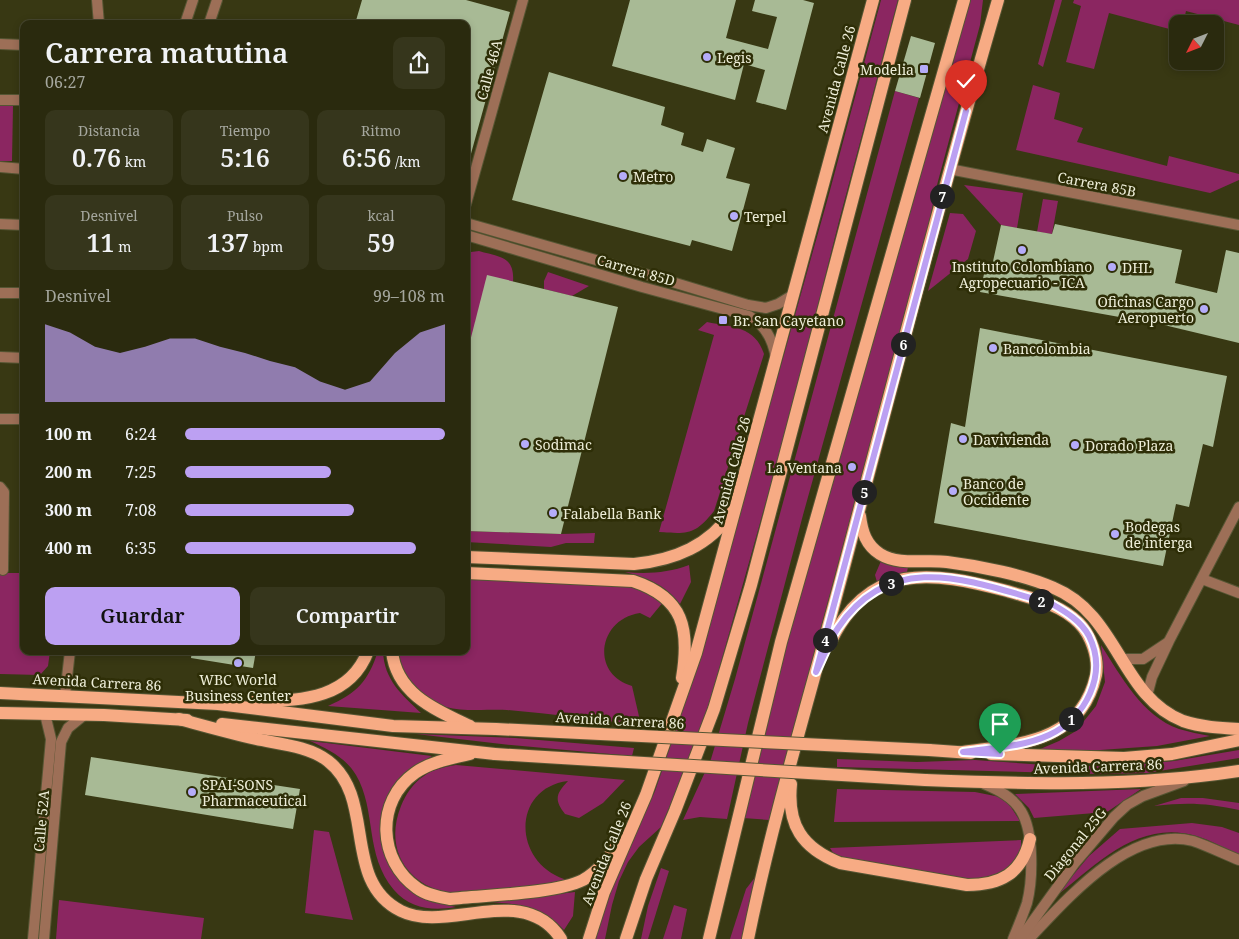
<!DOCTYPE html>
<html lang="es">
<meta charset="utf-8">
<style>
body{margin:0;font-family:"Noto Serif",serif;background:#36361c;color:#f1f3f6;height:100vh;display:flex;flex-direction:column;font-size:19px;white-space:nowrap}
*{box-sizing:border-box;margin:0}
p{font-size:16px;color:#a5a79e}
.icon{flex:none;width:28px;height:28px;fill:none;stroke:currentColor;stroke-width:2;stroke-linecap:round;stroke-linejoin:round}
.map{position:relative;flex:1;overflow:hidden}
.sheet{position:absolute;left:20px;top:20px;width:450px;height:635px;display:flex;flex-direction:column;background:#2a2a0e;border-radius:10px;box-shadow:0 2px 8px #0003,0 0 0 1px #46462e}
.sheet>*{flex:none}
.needle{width:32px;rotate:228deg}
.tools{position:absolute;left:1169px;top:15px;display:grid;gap:10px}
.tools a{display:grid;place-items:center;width:55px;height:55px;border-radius:10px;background:#2a2a0e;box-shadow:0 2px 8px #0003,0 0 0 1px #46462e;font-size:25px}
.pin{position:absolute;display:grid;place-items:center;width:42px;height:42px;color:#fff;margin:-51px -21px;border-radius:50% 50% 50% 0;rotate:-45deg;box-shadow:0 0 5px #0007}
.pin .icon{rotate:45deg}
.km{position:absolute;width:25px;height:25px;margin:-12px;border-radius:50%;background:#222;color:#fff;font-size:14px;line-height:25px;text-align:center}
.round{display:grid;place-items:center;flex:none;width:52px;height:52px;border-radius:10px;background:#36361c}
.overview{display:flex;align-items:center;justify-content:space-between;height:85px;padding:0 25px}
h1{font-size:28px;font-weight:600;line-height:38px}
.stats{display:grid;grid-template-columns:repeat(3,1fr);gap:8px;height:85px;padding:5px 25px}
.stats div{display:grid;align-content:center;border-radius:10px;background:#36361c;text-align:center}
.stats b{font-size:25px;font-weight:600}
.stats small{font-size:14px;font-weight:400}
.stats p{font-size:14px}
.chart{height:140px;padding:10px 25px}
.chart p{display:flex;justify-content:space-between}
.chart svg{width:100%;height:90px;margin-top:5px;fill:#bca0f2;opacity:.7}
.cta{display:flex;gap:10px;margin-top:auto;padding:10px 25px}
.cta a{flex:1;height:58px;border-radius:10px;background:#bca0f2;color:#111;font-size:20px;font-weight:600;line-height:58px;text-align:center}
.cta a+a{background:#36361c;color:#f1f3f6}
ul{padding:0 25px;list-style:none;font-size:16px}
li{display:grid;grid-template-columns:80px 60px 1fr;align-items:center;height:38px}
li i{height:12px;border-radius:6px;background:#bca0f2}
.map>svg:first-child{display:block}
.green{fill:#8b2661}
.building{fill:#a8ba95}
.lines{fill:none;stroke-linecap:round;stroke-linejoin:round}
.minor-casing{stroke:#553;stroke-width:12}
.tertiary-casing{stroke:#553;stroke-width:12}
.primary-casing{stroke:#553;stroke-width:14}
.minor{stroke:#9d6f57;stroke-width:10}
.tertiary{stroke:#9d6f57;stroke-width:10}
.primary{stroke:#f7ab84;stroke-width:12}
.primary-bridge-casing{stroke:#553;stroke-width:14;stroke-linecap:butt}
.primary-bridge{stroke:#f7ab84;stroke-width:12}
.route-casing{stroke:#fff;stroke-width:10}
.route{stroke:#bca0f2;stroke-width:6}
.poi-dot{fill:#b5acf9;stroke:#2e2e07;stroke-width:2}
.labels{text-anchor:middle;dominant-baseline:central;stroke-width:5;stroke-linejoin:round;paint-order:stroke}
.poi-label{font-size:14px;fill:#eeeed9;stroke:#2e2e07;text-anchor:start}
.street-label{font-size:14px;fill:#eeeed9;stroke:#2e2e07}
</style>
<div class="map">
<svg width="1239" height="939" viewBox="0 0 1239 939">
<rect width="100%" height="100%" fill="#383813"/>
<g class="green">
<polygon points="881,0 898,0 839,221 792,409 702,730 661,827 639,847 628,862 619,881 612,905 605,939 592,939 606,900 655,791 692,682 829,194"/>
<polygon points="968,0 983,0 980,25 937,185 924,246 769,820 743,818 764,724"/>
<polygon points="1055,0 1062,0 1043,67 1038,64"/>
<polygon points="1074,0 1239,0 1239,25 1186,11 1183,24 1178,24 1177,31 1109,13 1094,69 1066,62 1081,6 1073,3"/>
<polygon points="1033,85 1060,93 1054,119 1083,128 1077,142 1167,166 1169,156 1239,174 1239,180 1210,193 1016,150"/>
<polygon points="895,91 919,98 803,515 748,723 727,819 700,817 683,820 711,759 735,679"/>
<polygon points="0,106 13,106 12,161 0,161"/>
<polygon points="964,185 1023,193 1017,228 1001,225"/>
<polygon points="1043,199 1058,201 1052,234 1037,232"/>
<polygon points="950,213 963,214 976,231 968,259 928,291"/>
<path d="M479 251C499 257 515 256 513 282L466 357V257L471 252Z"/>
<polygon points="548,272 589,286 572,296 544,289 544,281"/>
<path d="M707 322C732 327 755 326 764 354L714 511C695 535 688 534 659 532L714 335 698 330Z"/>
<polygon points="466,531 561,534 595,533 594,543 566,543 551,547 466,542"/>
<polygon points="881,561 898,567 908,567 907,572 877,582 875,575"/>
<path d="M689 565 691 582 680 604C665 585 648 578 625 572 647 574 668 573 689 565Z"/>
<polygon points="0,573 24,573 24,651 50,651 48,666 40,675 0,674"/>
<path d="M466 577 628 583 664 601 650 618 640 613C598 619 590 674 632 686L641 725C596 720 552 714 507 710 489 709 463 712 446 707 423 699 400 676 399 651H466Z"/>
<path d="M1101 645C1121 676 1142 716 1179 729 1189 732 1200 734 1210 736L1157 746 1086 751 1038 750 1059 741 1076 731 1096 706 1105 682Z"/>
<path d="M378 651H383C384 680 402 695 421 713L328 706C357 693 368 682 378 651Z"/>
<polygon points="416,734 515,738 634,748 632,756 511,745"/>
<path d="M310 741 432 756 404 774 393 790 386 857 393 871 412 891 427 900 456 907C433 911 410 909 394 890 364 854 377 811 356 775 346 758 328 749 310 741Z"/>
<polygon points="1239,750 1239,758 1147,773 1097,774 837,767 837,759 917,762 975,760 1060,766 1119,766 1174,761"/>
<path d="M456 765 625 780 603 803 579 818 565 814C553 799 557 793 568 781 512 788 512 861 564 879L565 883 455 894C409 888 383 851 401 806 406 794 413 783 424 776 433 769 445 767 456 765Z"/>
<polygon points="837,789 975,792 1000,797 1009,804 1020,821 834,822"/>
<polygon points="1141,789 1107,812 1034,818 1029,808 1015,794"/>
<path d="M1181 798H1203L1239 803V810C1206 803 1188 802 1154 806Z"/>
<path d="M1192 823 1222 827 1239 833V855C1225 849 1211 840 1196 836 1138 819 1096 865 1054 898L1089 856 1120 829Z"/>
<polygon points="314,830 329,832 353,920 305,913"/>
<polygon points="1021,840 1021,848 1014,863 996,876 966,881 835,856 830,848"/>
<polygon points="661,868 669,871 648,939 641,939 648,906"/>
<polygon points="756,876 742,939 730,939 746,889"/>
<path d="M575 892 573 916 564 930C541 906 523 905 492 902Z"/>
<polygon points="59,900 204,918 201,939 56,939"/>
<polygon points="674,905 687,909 681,939 663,939"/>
</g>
<g class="building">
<polygon points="362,0 466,0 510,12 469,161 466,161 466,24 355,24"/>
<polygon points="630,0 736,0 726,38 768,49 777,17 752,11 755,0 803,0 814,3 786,110 756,102 765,70 744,64 735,100 612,66"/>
<polygon points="911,36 935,43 920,98 895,91"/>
<polygon points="549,72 665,107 661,125 684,133 681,145 703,152 707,139 735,148 726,178 750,184 732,251 692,240 690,246 512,200"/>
<polygon points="1055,224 1182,250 1175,283 1217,293 1226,250 1239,253 1239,343 1164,325 980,292 986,265 992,266 1001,225 1052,234"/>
<polygon points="487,275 618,307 561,534 466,531 466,357"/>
<polygon points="980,328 1227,376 1213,447 1203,444 1189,507 1176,504 1163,566 934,523 951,423 965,427"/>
<polygon points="192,651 256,651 253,668 191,658"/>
<polygon points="91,757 300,789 293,829 85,795"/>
</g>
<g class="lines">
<g class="minor-casing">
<g id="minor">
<polyline points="97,0 99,24"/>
<polyline points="185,24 193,0"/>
<polyline points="0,44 24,45"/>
<polyline points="0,100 24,100"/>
<polyline points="0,167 24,169"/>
<polyline points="949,169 1239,225"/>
<polyline points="466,204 523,0"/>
<polyline points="466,223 659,278 748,305 766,308 778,304 793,295"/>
<polyline points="0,224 24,225"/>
<path d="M466 235 642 287 749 316C766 325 773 340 776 358"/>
<polyline points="0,293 24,293"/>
<polyline points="0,357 24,358"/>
<polyline points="0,419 24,419"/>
<polyline points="0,487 4,492 3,570"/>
<polyline points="1202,579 1239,593"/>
<polyline points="33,939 51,739 45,714"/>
<polyline points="44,939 61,742 68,728 84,715"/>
<path d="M1029 939C1067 899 1130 825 1193 841 1208 846 1224 854 1239 860"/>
</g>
</g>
<g class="tertiary-casing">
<g id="tertiary">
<polyline points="209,24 217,0"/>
<polyline points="1122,659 1143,659 1167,643"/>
<polyline points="65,695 70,651"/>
<polyline points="1147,696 1152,677 1169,641 1239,507"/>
<path d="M984 784C998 790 1013 797 1021 811 1034 832 1033 879 1027 903 1023 915 1018 927 1013 939"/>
<polyline points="1020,939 1074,864 1114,817 1127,805 1143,796 1184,781"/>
</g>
</g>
<g class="primary-casing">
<g id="primary">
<path d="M860 516C862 532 866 545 880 554 899 566 926 559 947 562 979 566 1025 575 1054 588 1119 615 1120 696 1183 721 1201 727 1220 728 1239 729"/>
<path d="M466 557 634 564C675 560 709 546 733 511"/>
<path d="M466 573 633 581C684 598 690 629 682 678"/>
<path d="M829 645C868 561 932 571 1007 591 1033 599 1059 603 1079 623 1091 635 1099 658 1096 675 1081 743 1018 744 963 752"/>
<path d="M392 651C396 694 436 710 470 726"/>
<polyline points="0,693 218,704 393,726 496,729"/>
<path d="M253 702C298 700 349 701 368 651"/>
<polyline points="0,713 104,715 187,720"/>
<path d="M179 719C205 726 230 733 256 739 279 744 309 746 328 761 377 799 341 881 401 911 447 934 524 881 561 939"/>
<polyline points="222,724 495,754"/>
<polyline points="929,750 971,753"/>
<path d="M470 754C452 758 430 762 415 773 375 801 378 861 417 888 426 895 439 897 450 899 483 895 555 894 583 880 599 871 610 856 620 841"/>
<polyline points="991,754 1124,758 1172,754 1239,740"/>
<path d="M925 780C1030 784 1135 787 1239 771"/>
<path d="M791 784C787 825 802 848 840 863L967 885C1000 885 1022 874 1030 839"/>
<polyline points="589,939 604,892 646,795 696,653 873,0"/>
<polyline points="626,939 646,879 675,811 714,709 751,585 905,0"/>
<polyline points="709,939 781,642 964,0"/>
<path d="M748 939C773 816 810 696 842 575 893 383 942 191 998 0"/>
</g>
</g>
<use href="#minor" class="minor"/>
<use href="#tertiary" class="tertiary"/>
<use href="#primary" class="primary"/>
<g class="primary-bridge-casing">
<g id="primary-bridge">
<polyline points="496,729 929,750"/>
<polyline points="495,754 925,780"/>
</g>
</g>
<use href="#primary-bridge" class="primary-bridge"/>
</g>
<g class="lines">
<g class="route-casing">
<path id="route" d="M966 111 816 672C823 658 829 641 838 628 893 546 975 583 1052 604 1066 612 1081 621 1089 636 1108 674 1086 718 1049 735 1023 747 991 748 963 752L1000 754"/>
</g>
<use href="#route" class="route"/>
</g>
<g class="poi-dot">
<circle cx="707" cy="57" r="5"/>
<rect x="919" y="64" width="10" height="10" rx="2.5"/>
<circle cx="623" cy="176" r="5"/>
<circle cx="734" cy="216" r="5"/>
<circle cx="1022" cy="250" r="5"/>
<circle cx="1112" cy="267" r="5"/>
<circle cx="1204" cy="309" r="5"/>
<rect x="718" y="315" width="10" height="10" rx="2.5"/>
<circle cx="993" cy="348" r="5"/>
<circle cx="963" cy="439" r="5"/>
<circle cx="525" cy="444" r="5"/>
<circle cx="1075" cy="445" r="5"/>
<circle cx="852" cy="467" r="5"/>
<circle cx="953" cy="491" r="5"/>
<circle cx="553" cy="513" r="5"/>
<circle cx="1115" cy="534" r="5"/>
<circle cx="238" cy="663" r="5"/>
<circle cx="192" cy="792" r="5"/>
</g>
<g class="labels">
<g class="poi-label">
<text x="717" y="57">Legis</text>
<text x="914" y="69" text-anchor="end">Modelia</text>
<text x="633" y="176">Metro</text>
<text x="744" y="216">Terpel</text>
<text x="1022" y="266" text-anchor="middle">Instituto Colombiano<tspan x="1022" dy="16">Agropecuario - ICA</tspan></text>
<text x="1122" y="267">DHL</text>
<text x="1194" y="301" text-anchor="end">Oficinas Cargo<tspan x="1194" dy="16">Aeropuerto</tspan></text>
<text x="733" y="320">Br. San Cayetano</text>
<text x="1003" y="348">Bancolombia</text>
<text x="973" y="439">Davivienda</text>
<text x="535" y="444">Sodimac</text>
<text x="1085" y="445">Dorado Plaza</text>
<text x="842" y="467" text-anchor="end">La Ventana</text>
<text x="963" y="483">Banco de<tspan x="963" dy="16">Occidente</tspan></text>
<text x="563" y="513">Falabella Bank</text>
<text x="1125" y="526">Bodegas<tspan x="1125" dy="16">de interga</tspan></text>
<text x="238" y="679" text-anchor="middle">WBC World<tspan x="238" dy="16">Business Center</tspan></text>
<text x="202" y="784">SPAI-SONS<tspan x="202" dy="16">Pharmaceutical</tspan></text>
</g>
<g class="street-label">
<text transform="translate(489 70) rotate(-75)">Calle 46A</text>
<text transform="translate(836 79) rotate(-75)">Avenida Calle 26</text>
<text transform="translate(1097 184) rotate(11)">Carrera 85B</text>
<text transform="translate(636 270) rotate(16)">Carrera 85D</text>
<text transform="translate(731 470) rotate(-75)">Avenida Calle 26</text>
<text transform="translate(97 682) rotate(3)">Avenida Carrera 86</text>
<text transform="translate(620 720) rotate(3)">Avenida Carrera 86</text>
<text transform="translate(1098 766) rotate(-2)">Avenida Carrera 86</text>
<text transform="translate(41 821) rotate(-85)">Calle 52A</text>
<text transform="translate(1075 844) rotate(-51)">Diagonal 25G</text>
<text transform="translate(606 853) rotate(-68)">Avenida Calle 26</text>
</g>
</g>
</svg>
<div class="tools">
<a><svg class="needle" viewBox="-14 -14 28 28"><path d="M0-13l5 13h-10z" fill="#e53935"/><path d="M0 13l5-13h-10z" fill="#a5a79e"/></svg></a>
</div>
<div class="pin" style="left:1000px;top:754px;background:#1e9e55"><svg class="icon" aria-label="arrive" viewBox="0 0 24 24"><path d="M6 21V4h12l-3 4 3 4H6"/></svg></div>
<div class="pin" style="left:966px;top:111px;background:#d93025"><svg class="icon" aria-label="check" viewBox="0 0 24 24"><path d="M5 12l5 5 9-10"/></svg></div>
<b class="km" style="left:1071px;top:719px">1</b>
<b class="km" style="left:1041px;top:601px">2</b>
<b class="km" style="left:891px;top:583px">3</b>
<b class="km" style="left:825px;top:640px">4</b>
<b class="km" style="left:864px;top:492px">5</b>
<b class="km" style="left:903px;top:344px">6</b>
<b class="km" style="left:942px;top:196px">7</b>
<section class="sheet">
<div class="overview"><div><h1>Carrera matutina</h1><p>06:27</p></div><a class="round"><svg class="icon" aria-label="share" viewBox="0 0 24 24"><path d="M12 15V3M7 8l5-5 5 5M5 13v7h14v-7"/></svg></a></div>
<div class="stats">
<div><p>Distancia</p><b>0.76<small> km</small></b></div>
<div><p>Tiempo</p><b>5:16</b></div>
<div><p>Ritmo</p><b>6:56<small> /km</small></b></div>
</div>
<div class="stats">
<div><p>Desnivel</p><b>11<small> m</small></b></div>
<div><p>Pulso</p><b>137<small> bpm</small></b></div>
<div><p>kcal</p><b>59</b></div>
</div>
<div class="chart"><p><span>Desnivel</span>99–108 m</p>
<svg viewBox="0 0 160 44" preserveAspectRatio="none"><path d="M0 44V6L10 10L20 17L30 20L40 17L50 13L60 13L70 17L80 20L90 24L100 27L110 34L120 38L130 34L140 20L150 10L160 6V44z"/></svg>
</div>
<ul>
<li><b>100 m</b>6:24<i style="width:100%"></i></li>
<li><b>200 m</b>7:25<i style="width:56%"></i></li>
<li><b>300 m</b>7:08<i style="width:65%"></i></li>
<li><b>400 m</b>6:35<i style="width:89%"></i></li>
</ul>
<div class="cta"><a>Guardar</a><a>Compartir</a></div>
</section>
</div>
